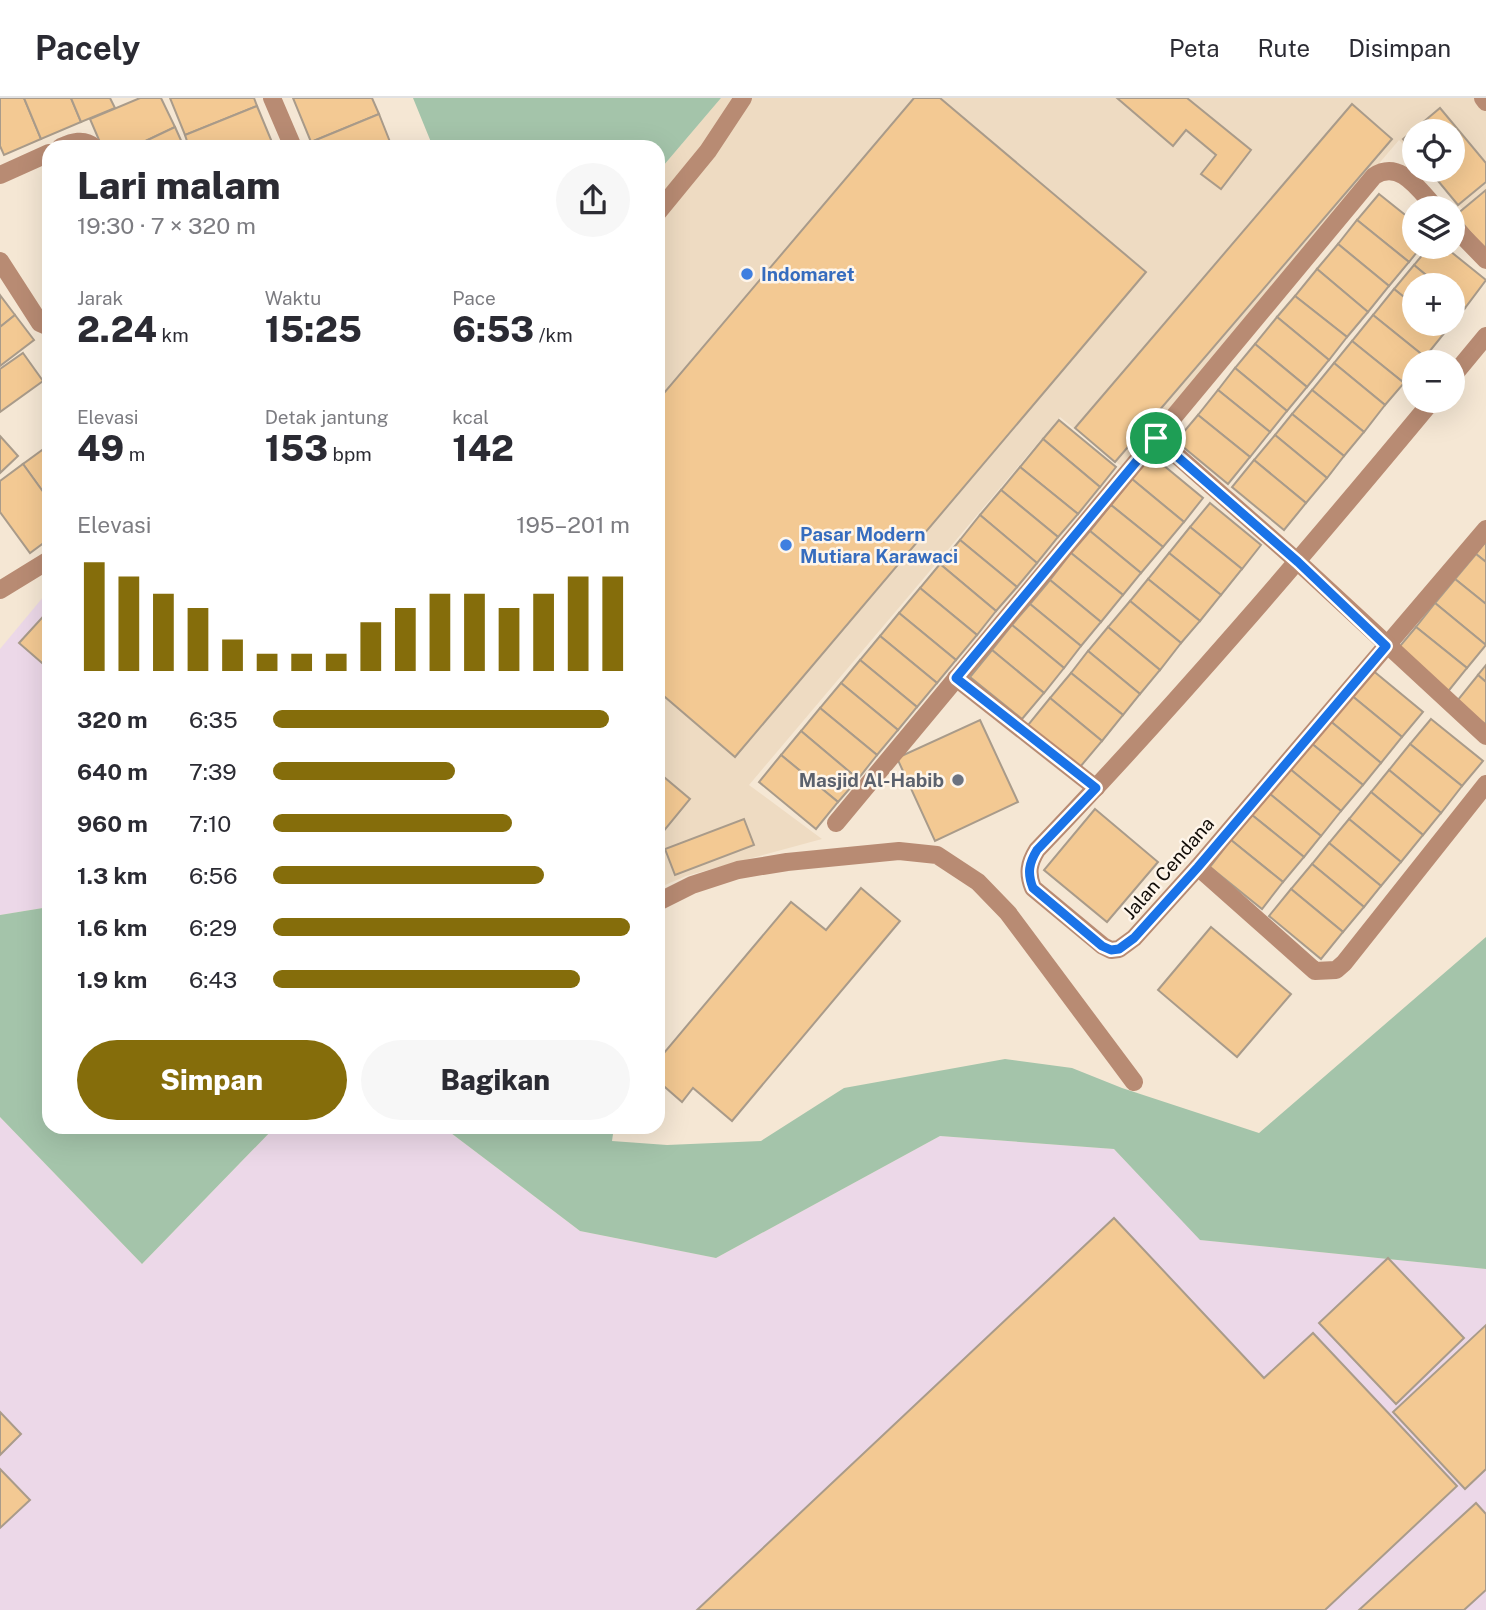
<!DOCTYPE html>
<html lang="id">
<meta charset="utf-8">
<style>
body{margin:0;font-family:"Public Sans",sans-serif;background:#f7f7f7;color:#2b2b33;height:100vh;display:flex;flex-direction:column;font-size:26px;white-space:nowrap}
*{box-sizing:border-box;margin:0}
p{font-size:23px;color:#7c7c81}
.icon{flex:none;width:38px;height:38px;fill:none;stroke:currentColor;stroke-width:2;stroke-linecap:round;stroke-linejoin:round}
.map{position:relative;flex:1;overflow:hidden}
.drawer{position:absolute;left:42px;top:42px;width:623px;height:994px;display:flex;flex-direction:column;background:#fff;border-radius:21px;box-shadow:0 7px 28px #0002}
.drawer>*{flex:none}
.tools{position:absolute;left:1402px;top:21px;display:grid;gap:14px}
.tools a{display:grid;place-items:center;width:63px;height:63px;border-radius:50%;background:#fff;box-shadow:0 7px 28px #0002;font-size:35px}
.pin{position:absolute;display:grid;place-items:center;width:60px;height:60px;color:#fff;margin:-30px;border:4px solid #fff;border-radius:50%;box-shadow:0 2px 7px #0007}
.round{display:grid;place-items:center;flex:none;width:74px;height:74px;border-radius:37px;background:#f7f7f7}
.overview{display:flex;align-items:center;justify-content:space-between;height:119px;padding:0 35px}
h1{font-size:38px;font-weight:800;line-height:52px}
.stats{display:grid;grid-template-columns:repeat(3,1fr);gap:10px;height:119px;padding:7px 35px}
.stats div{display:grid;align-content:center}
.stats b{font-size:35px;font-weight:800}
.stats small{font-size:19px;font-weight:400}
.stats p{font-size:19px}
.chart{height:196px;padding:14px 35px}
.chart p{display:flex;justify-content:space-between}
.chart svg{width:100%;height:126px;margin-top:7px;stroke:#856d0b;stroke-width:6}
.primary-button{display:flex;gap:14px;margin-top:auto;padding:14px 35px}
.primary-button a{flex:1;height:80px;border-radius:42px;background:#856d0b;color:#fff;font-size:28px;font-weight:800;line-height:80px;text-align:center}
.primary-button a+a{background:#f7f7f7;color:#2b2b33}
ul{padding:0 35px;list-style:none;font-size:23px}
li{display:grid;grid-template-columns:112px 84px 1fr;align-items:center;height:52px}
li i{height:18px;border-radius:9px;background:#856d0b}
header{display:flex;align-items:center;gap:42px;box-sizing:border-box;height:98px;padding:0 35px;background:#fff;border-bottom:2px solid #e1e1e2}
header strong{font-size:33px}
nav{display:flex;gap:38px;margin-inline-start:auto;font-size:24px}
.map>svg:first-child{display:block}
.built{fill:#eedbc2}
.industrial{fill:#ecd8e8}
.green{fill:#a4c4aa}
.building{fill:#f3c993;stroke:#a99b8a;stroke-width:2}
.lines{fill:none;stroke-linecap:round;stroke-linejoin:round}
.minor{stroke:#b88b73;stroke-width:18}
.tertiary{stroke:#b88b73;stroke-width:18}
.route-casing{stroke:#fff;stroke-width:14}
.route{stroke:#1a73e8;stroke-width:9}
.shop-dot{fill:#3f7fe0;stroke:#fef5ea;stroke-width:2.5}
.worship-dot{fill:#6b7280;stroke:#fef5ea;stroke-width:2.5}
.labels{text-anchor:middle;dominant-baseline:central;stroke-width:5;stroke-linejoin:round;paint-order:stroke}
.shop-label{font-size:19px;font-weight:bold;fill:#366cbe;stroke:#fef5ea;text-anchor:start}
.worship-label{font-size:19px;font-weight:bold;fill:#5b616d;stroke:#fef5ea;text-anchor:end}
.street-label{font-size:19px;fill:#110c07;stroke:#fef5ea}
</style>
<header>
<strong>Pacely</strong>
<nav><a>Peta</a><a>Rute</a><a>Disimpan</a></nav>
</header>
<div class="map">
<svg width="1486" height="1512" viewBox="0 0 1486 1512">
<rect width="100%" height="100%" fill="#f5e7d4"/>
<polygon class="built" points="721,0 1486,0 1486,137 1427,72 1452,72 1452,33 1414,33 1414,57 1399,42 1121,368 1060,319 749,687 822,741 686,778 658,790 658,74"/>
<g class="industrial">
<polygon points="49,492 49,809 0,817 0,551"/>
<polygon points="0,1019 142,1166 275,1029 443,1029 580,1133 716,1160 940,1038 1114,1051 1201,1142 1486,1171 1486,1512 0,1512"/>
</g>
<g class="green">
<polygon points="413,0 721,0 658,74 658,49 433,49"/>
<polygon points="49,809 49,1029 275,1029 142,1166 0,1019 0,817"/>
<polygon points="1486,839 1486,1171 1200,1142 1114,1051 940,1038 716,1160 580,1133 443,1029 614,1029 612,1043 667,1047 761,1043 844,990 1005,961 1072,970 1122,990 1259,1035"/>
</g>
<g class="building">
<polygon points="0,0 24,0 41,41 4,57 0,48"/>
<polygon points="24,0 71,0 81,24 41,41"/>
<polygon points="71,0 110,0 115,10 81,24"/>
<polygon points="140,0 161,0 175,29 133,49 102,49 90,21"/>
<polygon points="170,0 254,0 257,8 185,37"/>
<polygon points="293,0 372,0 379,16 311,44"/>
<polygon points="914,0 940,0 1146,174 735,659 658,593 658,302"/>
<polygon points="1117,0 1187,0 1251,52 1221,91 1201,76 1216,57 1186,32 1173,48"/>
<polygon points="1352,6 1392,41 1115,364 1075,330"/>
<polygon points="257,8 274,49 189,49 185,37"/>
<polygon points="1440,10 1486,65 1486,84 1458,107 1429,72 1452,72 1452,33 1414,33 1414,54 1403,41"/>
<polygon points="379,16 392,49 313,49 311,44"/>
<polygon points="175,29 184,49 133,49"/>
<polygon points="1486,92 1486,154 1456,117"/>
<polygon points="1379,96 1414,124 1414,149 1421,149 1409,164 1357,122"/>
<polygon points="1357,122 1409,164 1389,188 1338,146"/>
<polygon points="1338,146 1389,188 1368,214 1317,171"/>
<polygon points="1429,149 1445,149 1486,182 1465,210 1452,199 1452,187 1438,187 1414,167"/>
<polygon points="1414,167 1438,187 1414,187 1414,207 1394,191"/>
<polygon points="1317,171 1368,214 1347,239 1295,198"/>
<polygon points="1394,191 1414,207 1414,226 1436,226 1446,233 1425,259 1373,217"/>
<polygon points="0,197 15,217 0,229"/>
<polygon points="1295,198 1347,239 1329,262 1277,219"/>
<polygon points="1452,199 1465,210 1452,225"/>
<polygon points="15,217 34,242 0,268 0,229"/>
<polygon points="1373,217 1425,259 1421,264 1414,264 1414,272 1404,285 1352,243"/>
<polygon points="1277,219 1329,262 1307,289 1255,246"/>
<polygon points="1436,226 1452,226 1446,233"/>
<polygon points="1352,243 1404,285 1385,307 1334,265"/>
<polygon points="1255,246 1307,289 1287,313 1235,270"/>
<polygon points="23,255 43,283 0,314 0,271"/>
<polygon points="1334,265 1385,307 1364,334 1312,292"/>
<polygon points="1235,270 1287,313 1270,334 1218,292"/>
<polygon points="1218,292 1270,334 1250,359 1198,317"/>
<polygon points="1312,292 1364,334 1344,358 1292,316"/>
<polygon points="1292,316 1344,358 1327,380 1275,337"/>
<polygon points="1198,317 1250,359 1228,386 1176,343"/>
<polygon points="1059,322 1116,369 1100,389 1043,341"/>
<polygon points="1275,337 1327,380 1306,405 1254,362"/>
<polygon points="0,338 18,358 0,375"/>
<polygon points="1043,341 1100,389 1078,416 1020,369"/>
<polygon points="49,347 49,402 23,366"/>
<polygon points="1151,357 1203,400 1184,424 1132,381"/>
<polygon points="1254,362 1306,405 1284,432 1232,389"/>
<polygon points="23,366 49,402 49,441 30,455 0,414 0,383"/>
<polygon points="1020,369 1078,416 1058,439 1001,392"/>
<polygon points="1132,381 1184,424 1163,449 1111,407"/>
<polygon points="1001,392 1058,439 1037,465 980,417"/>
<polygon points="1210,405 1261,447 1242,471 1190,429"/>
<polygon points="1111,407 1163,449 1141,475 1090,433"/>
<polygon points="980,417 1037,465 1017,489 960,442"/>
<polygon points="1190,429 1242,471 1221,497 1169,455"/>
<polygon points="1090,433 1141,475 1123,497 1071,455"/>
<polygon points="960,442 1017,489 996,513 940,466"/>
<polygon points="1486,443 1486,464 1476,456"/>
<polygon points="1071,455 1123,497 1101,524 1050,482"/>
<polygon points="1169,455 1221,497 1200,523 1148,481"/>
<polygon points="1476,456 1486,464 1486,506 1455,481"/>
<polygon points="940,466 996,513 977,537 920,490"/>
<polygon points="1148,481 1200,523 1181,545 1130,503"/>
<polygon points="1455,481 1486,506 1486,547 1435,505"/>
<polygon points="1050,482 1101,524 1081,548 1030,506"/>
<polygon points="920,490 977,537 956,562 899,515"/>
<polygon points="1130,503 1181,545 1160,572 1108,529"/>
<polygon points="1435,505 1486,547 1467,570 1416,529"/>
<polygon points="1030,506 1081,548 1064,570 1012,527"/>
<polygon points="49,512 49,571 19,545"/>
<polygon points="899,515 956,562 937,585 880,538"/>
<polygon points="1012,527 1064,570 1044,595 992,552"/>
<polygon points="1108,529 1160,572 1140,596 1088,553"/>
<polygon points="1416,529 1467,570 1446,596 1395,554"/>
<polygon points="880,538 937,585 917,609 860,562"/>
<polygon points="992,552 1044,595 1022,621 970,579"/>
<polygon points="1088,553 1140,596 1123,617 1071,575"/>
<polygon points="860,562 917,609 898,632 841,585"/>
<polygon points="1486,567 1486,584 1478,577"/>
<polygon points="1371,571 1423,614 1402,639 1351,597"/>
<polygon points="1071,575 1123,617 1102,643 1050,600"/>
<polygon points="1478,577 1486,584 1486,627 1457,603"/>
<polygon points="841,585 898,632 877,657 820,610"/>
<polygon points="1351,597 1402,639 1381,665 1329,622"/>
<polygon points="1050,600 1102,643 1080,669 1028,627"/>
<polygon points="820,610 877,657 858,681 801,633"/>
<polygon points="1431,621 1483,663 1462,688 1410,646"/>
<polygon points="980,622 1018,704 935,743 897,660"/>
<polygon points="1329,622 1381,665 1363,687 1311,645"/>
<polygon points="801,633 858,681 838,704 781,657"/>
<polygon points="1311,645 1363,687 1341,713 1290,671"/>
<polygon points="1410,646 1462,688 1441,715 1389,672"/>
<polygon points="781,657 838,704 816,731 759,684"/>
<polygon points="1290,671 1341,713 1321,738 1270,696"/>
<polygon points="1389,672 1441,715 1423,737 1371,694"/>
<polygon points="658,674 690,701 658,740"/>
<polygon points="1371,694 1423,737 1401,764 1349,721"/>
<polygon points="1270,696 1321,738 1304,759 1252,717"/>
<polygon points="1095,711 1158,764 1107,824 1044,772"/>
<polygon points="1252,717 1304,759 1283,784 1231,742"/>
<polygon points="744,721 754,747 675,777 665,751"/>
<polygon points="1349,721 1401,764 1381,788 1329,745"/>
<polygon points="1231,742 1283,784 1262,811 1210,769"/>
<polygon points="1329,745 1381,788 1364,809 1312,766"/>
<polygon points="1312,766 1364,809 1343,834 1291,791"/>
<polygon points="861,790 900,823 732,1023 693,990 682,1004 658,983 658,962 791,804 826,832"/>
<polygon points="1291,791 1343,834 1321,861 1269,818"/>
<polygon points="1211,829 1291,896 1237,959 1158,892"/>
<polygon points="1114,1120 1264,1280 1313,1235 1457,1388 1325,1512 697,1512"/>
<polygon points="1388,1160 1464,1240 1396,1306 1319,1225"/>
<polygon points="1486,1227 1486,1371 1465,1391 1393,1314"/>
<polygon points="0,1314 21,1336 0,1357"/>
<polygon points="0,1371 30,1402 0,1430"/>
<polygon points="1476,1405 1486,1416 1486,1492 1464,1512 1359,1512"/>
</g>
<g class="lines">
<g class="minor">
<polyline points="272,0 293,49"/>
<path d="M61 49C72 44 84 40 94 49"/>
<polyline points="0,77 49,55"/>
<polyline points="658,114 708,53 743,0"/>
<polyline points="1452,127 1486,162"/>
<polyline points="0,163 40,225 49,229"/>
<polyline points="1452,279 1486,238"/>
<path d="M1432 303C1305 456 1175 608 1037 752 1029 765 1027 775 1033 790L1103 848 1111 852 1119 851 1134 840 1198 769 1486 431"/>
<polyline points="1156,339 1298,464 1486,638"/>
<polyline points="0,492 49,462"/>
<polyline points="956,580 1096,690"/>
<path d="M836 725 1374 78C1400 61 1419 92 1436 110"/>
<polyline points="1198,769 1315,873 1336,872 1344,865 1486,686"/>
<polyline points="658,804 692,787 738,772 787,764 899,753 937,757 978,784 1008,815 1134,984"/>
</g>
<polyline class="tertiary" points="1483,0 1486,4"/>
</g>
<g class="lines">
<g class="route-casing">
<path id="route" d="M1156 340 1298 464 1386 548 1198 769 1134 840 1119 851 1111 852 1102 848 1033 790C1027 775 1029 765 1037 752L1096 690 956 580Z"/>
</g>
<use href="#route" class="route"/>
</g>
<g class="shop-dot">
<circle cx="747" cy="176" r="7"/>
<circle cx="786" cy="447" r="7"/>
</g>
<circle class="worship-dot" cx="958" cy="682" r="7"/>
<g class="labels">
<g class="shop-label">
<text x="761" y="176">Indomaret</text>
<text x="800" y="436">Pasar Modern<tspan x="800" dy="22">Mutiara Karawaci</tspan></text>
</g>
<g class="worship-label">
<text x="944" y="682">Masjid Al-Habib</text>
</g>
<g class="street-label">
<text transform="translate(1168 770) rotate(-49)">Jalan Cendana</text>
</g>
</g>
</svg>
<div class="tools">
<a><svg class="icon" aria-label="locate" viewBox="0 0 24 24"><circle cx="12" cy="12" r="6"/><path d="M12 2v4M12 18v4M2 12h4M18 12h4"/></svg></a>
<a><svg class="icon" aria-label="layers" viewBox="0 0 24 24"><path d="M12 4l9 5-9 5-9-5zM3 14l9 5 9-5"/></svg></a>
<a>+</a>
<a>−</a>
</div>
<div class="pin" style="left:1156px;top:340px;background:#1e9e55"><svg class="icon" aria-label="arrive" viewBox="0 0 24 24"><path d="M6 21V4h12l-3 4 3 4H6"/></svg></div>
<section class="drawer">
<div class="overview"><div><h1>Lari malam</h1><p>19:30 · 7 × 320 m</p></div><a class="round"><svg class="icon" aria-label="share" viewBox="0 0 24 24"><path d="M12 15V3M7 8l5-5 5 5M5 13v7h14v-7"/></svg></a></div>
<div class="stats">
<div><p>Jarak</p><b>2.24<small> km</small></b></div>
<div><p>Waktu</p><b>15:25</b></div>
<div><p>Pace</p><b>6:53<small> /km</small></b></div>
</div>
<div class="stats">
<div><p>Elevasi</p><b>49<small> m</small></b></div>
<div><p>Detak jantung</p><b>153<small> bpm</small></b></div>
<div><p>kcal</p><b>142</b></div>
</div>
<div class="chart"><p><span>Elevasi</span>195–201 m</p>
<svg viewBox="0 0 160 44" preserveAspectRatio="none"><path d="M5 44V6M15 44V11M25 44V17M35 44V22M45 44V33M55 44V38M65 44V38M75 44V38M85 44V27M95 44V22M105 44V17M115 44V17M125 44V22M135 44V17M145 44V11M155 44V11"/></svg>
</div>
<ul>
<li><b>320 m</b>6:35<i style="width:94%"></i></li>
<li><b>640 m</b>7:39<i style="width:51%"></i></li>
<li><b>960 m</b>7:10<i style="width:67%"></i></li>
<li><b>1.3 km</b>6:56<i style="width:76%"></i></li>
<li><b>1.6 km</b>6:29<i style="width:100%"></i></li>
<li><b>1.9 km</b>6:43<i style="width:86%"></i></li>
</ul>
<div class="primary-button"><a>Simpan</a><a>Bagikan</a></div>
</section>
</div>
